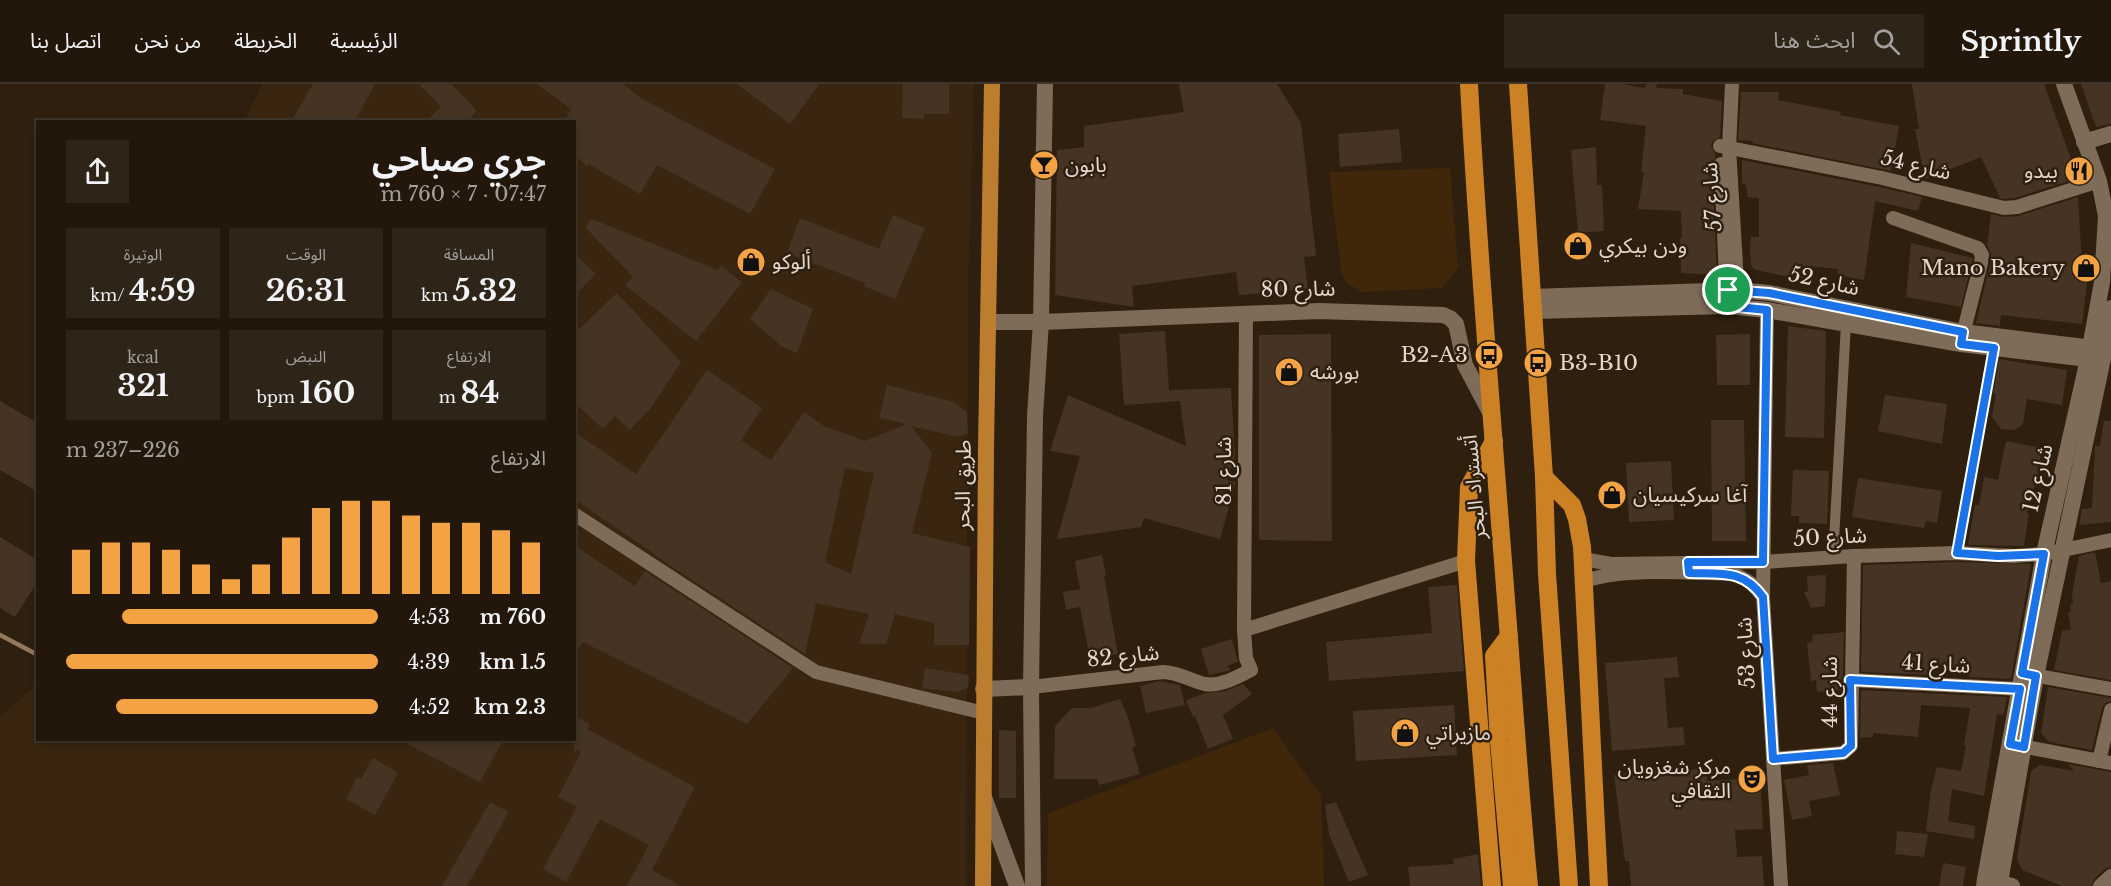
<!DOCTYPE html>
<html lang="ar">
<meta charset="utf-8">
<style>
body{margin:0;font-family:"Libre Baskerville","Noto Sans Arabic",serif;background:#2e2418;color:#f1f3f6;direction:rtl;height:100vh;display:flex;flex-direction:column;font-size:22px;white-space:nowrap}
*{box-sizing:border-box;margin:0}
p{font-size:20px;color:#a29f9c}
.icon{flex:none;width:33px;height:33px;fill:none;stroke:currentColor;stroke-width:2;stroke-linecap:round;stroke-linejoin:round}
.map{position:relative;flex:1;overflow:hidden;direction:ltr}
.details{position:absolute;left:36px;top:36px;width:540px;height:621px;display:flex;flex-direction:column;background:#22170a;border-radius:0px;box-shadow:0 3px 9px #0003,0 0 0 2px #3f362b;direction:rtl}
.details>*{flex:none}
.pin{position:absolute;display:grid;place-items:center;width:51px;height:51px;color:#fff;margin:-26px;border:3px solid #fff;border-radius:50%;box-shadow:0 2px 6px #0007}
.round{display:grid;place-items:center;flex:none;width:63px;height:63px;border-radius:0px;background:#2e2418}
.headline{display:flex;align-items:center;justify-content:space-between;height:102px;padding:0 30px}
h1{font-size:33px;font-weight:700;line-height:45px}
.figures{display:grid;grid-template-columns:repeat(3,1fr);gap:9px;height:102px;padding:6px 30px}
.figures div{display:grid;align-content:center;border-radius:0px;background:#2e2418;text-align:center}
.figures b{font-size:30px;font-weight:700}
.figures small{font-size:16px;font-weight:400}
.figures p{font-size:16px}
.chart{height:168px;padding:12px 30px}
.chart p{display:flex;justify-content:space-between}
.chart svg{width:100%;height:108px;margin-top:6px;stroke:#f4a344;stroke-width:6}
ul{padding:0 30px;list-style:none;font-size:20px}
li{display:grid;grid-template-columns:96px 72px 1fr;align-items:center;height:45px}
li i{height:15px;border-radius:8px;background:#f4a344}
header{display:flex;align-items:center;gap:36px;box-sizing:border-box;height:84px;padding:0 30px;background:#22170a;border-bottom:2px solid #3f362b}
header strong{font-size:28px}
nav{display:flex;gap:33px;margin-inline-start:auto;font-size:21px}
.search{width:420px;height:54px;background:#2e2418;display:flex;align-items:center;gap:15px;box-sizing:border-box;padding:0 21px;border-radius:0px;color:#a29f9c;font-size:22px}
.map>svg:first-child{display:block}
.built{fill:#3a2610}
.green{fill:#40270a}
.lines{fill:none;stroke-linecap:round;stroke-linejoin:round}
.stream{stroke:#93785b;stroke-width:4.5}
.building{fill:#453423;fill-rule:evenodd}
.pedestrian{stroke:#7e6c59;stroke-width:10}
.minor{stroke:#7e6c59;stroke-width:14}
.tertiary{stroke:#7e6c59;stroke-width:16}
.secondary{stroke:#7e6c59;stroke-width:16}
.trunk{stroke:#bc7e2e;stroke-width:16}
.motorway{stroke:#cc8224;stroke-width:18}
.route-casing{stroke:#fff;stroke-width:12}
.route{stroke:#1a73e8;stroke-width:8}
.labels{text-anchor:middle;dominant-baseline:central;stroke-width:5;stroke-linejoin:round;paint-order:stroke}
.poi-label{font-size:21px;fill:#e2d7cd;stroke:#2e1f0e;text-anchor:start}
.street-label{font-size:21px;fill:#e2d7cd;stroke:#2e1f0e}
</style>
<header>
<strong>Sprintly</strong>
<div class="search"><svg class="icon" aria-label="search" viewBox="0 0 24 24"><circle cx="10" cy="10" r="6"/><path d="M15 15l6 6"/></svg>ابحث هنا</div>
<nav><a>الرئيسية</a><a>الخريطة</a><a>من نحن</a><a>اتصل بنا</a></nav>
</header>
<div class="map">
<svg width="2111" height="802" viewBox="0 0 2111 802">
<rect width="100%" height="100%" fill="#2e1f0e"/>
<polygon class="built" points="263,0 974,0 968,199 966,802 0,802 0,633 37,600 38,656 574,656 574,38 244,37"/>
<g class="green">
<polygon points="1450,84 1458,184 1442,204 1362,208 1347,199 1341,187 1329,88"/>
<polygon points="1273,644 1321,712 1324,802 1047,802 1048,729"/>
</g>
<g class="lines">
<polyline class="stream" points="0,551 38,571"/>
</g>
<g class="building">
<polygon points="313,0 375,0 354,38 291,38"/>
<polygon points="419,0 451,0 477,27 466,38 425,38 441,23"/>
<polygon points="537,0 623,0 642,15 775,85 750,130 657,81 640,110 589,80 587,82 574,70 574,38 564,38 571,25"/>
<polygon points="737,0 819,0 790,40"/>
<polygon points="903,0 949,0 949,30 924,30 924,35 902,34"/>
<polygon points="1179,0 1277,0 1301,39 1316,172 1304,173 1308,205 1239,211 1236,188 1132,202 1134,223 1055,211 1057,66 1084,63 1084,42 1184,28"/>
<polygon points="1605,0 1623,0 1644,4 1647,0 1657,0 1656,4 1683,5 1683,10 1722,17 1720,53 1714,56 1711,61 1716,72 1712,80 1717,191 1681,189 1680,153 1682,154 1681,127 1638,125 1644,88 1641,88 1646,42 1600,36"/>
<polygon points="1912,0 2044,0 2078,94 2015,114 2005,115 2000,114 1981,73 1925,95 1915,45 1919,45"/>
<polygon points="2081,0 2111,0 2111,40 2096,43"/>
<polygon points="1741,8 1779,8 1778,16 1841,28 1840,31 1899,42 1891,87 1752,59 1753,57 1738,56"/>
<polygon points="1399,45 1402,78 1340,83 1338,50"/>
<polygon points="1596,63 1597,101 1602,101 1604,147 1578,149 1571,66"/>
<polygon points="1742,76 1880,103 1922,113 1918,127 1875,117 1864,196 1837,191 1838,185 1809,182 1808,197 1756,186 1751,182 1750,167 1751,153 1759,153 1759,114 1748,113 1746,101 1742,99"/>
<polygon points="2078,113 2082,182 2089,183 2082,240 2001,231 2000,242 1976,239 1990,180 1991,171 1987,161 1991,130 2004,133 2018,132"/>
<polygon points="893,131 925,144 895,215 864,202 865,199 787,169 800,134 879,165"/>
<polygon points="592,135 718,186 721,182 742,198 696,257 625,201 633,193 585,143"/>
<polygon points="1911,159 1973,174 1961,223 1906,213"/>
<polygon points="574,169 596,190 574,212"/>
<polygon points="771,205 813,225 797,269 781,262 750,235"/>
<polygon points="617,209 681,278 650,325 630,346 615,332 603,345 574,318 574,250"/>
<polygon points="1788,242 1826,247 1824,354 1785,353"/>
<polygon points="1165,247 1169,306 1231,304 1235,371 1227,396 1236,398 1220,455 1144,434 1141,443 1057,455 1080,372 1050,367 1068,311 1186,362 1180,317 1124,321 1119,250"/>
<polygon points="1331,250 1332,457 1259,456 1259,251"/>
<polygon points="1750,250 1750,301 1717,301 1716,251"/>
<polygon points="1999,275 2067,286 2062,321 2027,315 2023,340 2015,346 2001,345 1992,333 1996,310 1993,310"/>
<path d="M707 286 762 324 741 356 771 376 804 328 824 342 865 357 907 340 879 334 887 301 954 318 967 329 968 349 958 353 911 342 932 369 912 449 970 463 969 561H934V539L895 530 886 560H859L869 530 816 519 805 570 656 472V471L574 415V348L636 390ZM845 384 874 389 851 490 825 478Z"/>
<polygon points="1885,311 1947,320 1942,360 1878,347"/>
<polygon points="0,317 38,339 38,408 0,386"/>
<polygon points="1711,336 1744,336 1746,457 1712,457"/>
<polygon points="2104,337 2111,337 2111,438 2079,441 2082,425 2092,424 2095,364 2095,362 2100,362"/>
<polygon points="2006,357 2042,364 2038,388 2027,430 2029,430 2024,462 1968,461 1975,421 1979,421 1984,393 1998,396"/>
<polygon points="1671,377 1674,436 1629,438 1626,379"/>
<polygon points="1793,386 1829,387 1827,440 1799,439 1799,432 1791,432"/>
<polygon points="1858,394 1942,407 1937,439 1926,437 1924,444 1852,433"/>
<polygon points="0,453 38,476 38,497 15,533 0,524"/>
<polygon points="574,461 635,502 645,487 793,584 747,640 583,558 574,571"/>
<polygon points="2095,468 2101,499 2111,497 2111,596 2054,586 2062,547 2071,546 2068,528 2071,527 2070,521 2073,520 2072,511 2079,472"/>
<polygon points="1102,471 1106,491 1104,492 1118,570 1090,575 1080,523 1066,526 1063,508 1080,505 1075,477"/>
<polygon points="1957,478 2031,480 2011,595 1969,593 1970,583 1935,581 1934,591 1861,588 1863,481"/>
<polygon points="1826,491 1825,522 1811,524 1804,508 1808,508 1807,492"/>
<polygon points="1457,501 1464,587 1329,597 1326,558 1432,549 1428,503"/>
<polygon points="1844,548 1843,590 1841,596 1843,606 1817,608 1816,596 1811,597 1807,559 1813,558 1812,551"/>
<polygon points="1232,555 1238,578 1227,582 1231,586 1209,591 1201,565"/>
<polygon points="1677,573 1679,593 1664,594 1668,644 1683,643 1685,661 1612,667 1605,579"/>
<polygon points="925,584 969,591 968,604 956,608 922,604"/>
<polygon points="1159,597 1180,601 1185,621 1146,629 1140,602"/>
<polygon points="1243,600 1252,610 1223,631 1233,655 1208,665 1195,632 1193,633 1186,616 1206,609 1225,607"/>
<polygon points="2048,603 2111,614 2111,617 2105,619 2102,624 2092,666 2049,658 2041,649"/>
<polygon points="1861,606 2007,613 2004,631 1997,630 1984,712 1952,705 1948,737 1975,742 1974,755 1926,747 1931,706 1937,683 1961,687 1966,662 1964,662 1970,624 1921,621 1918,653 1873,649 1873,653 1860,654"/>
<polygon points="1120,615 1128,633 1136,662 1132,663 1140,690 1099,701 1097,695 1054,695 1055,642 1072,624 1091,624"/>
<polygon points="1454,621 1457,671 1356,677 1353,627"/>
<polygon points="574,632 590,640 587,645 695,703 652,786 680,802 627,802 649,761 600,735 566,798 543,785 577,723 558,713 581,668 577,665 574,670"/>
<polygon points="999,646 1016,647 1016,714 999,714"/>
<polygon points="400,656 503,656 480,698"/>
<polygon points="373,674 398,689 375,731 346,715 357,693 361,695"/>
<polygon points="1833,679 1840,711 1809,717 1812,732 1792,736 1784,696 1809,691 1807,681"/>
<polygon points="2068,680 2111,688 2111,783 2105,785 2094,795 2091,802 2062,802 2022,786 2017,775 2031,687 2040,681 2074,687"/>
<polygon points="1664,685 1664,687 1707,685 1707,697 1760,694 1763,745 1735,746 1737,773 1762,772 1764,802 1631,802 1629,777 1625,777 1614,691"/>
<polygon points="490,718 509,728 467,802 442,802"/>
<polygon points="1336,718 1368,791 1349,798 1329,750 1325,721"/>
<polygon points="1897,747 1928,750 1924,773 1895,770"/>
<polygon points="1478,770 1481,802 1410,802 1408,783 1454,780 1453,775"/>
<polygon points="1943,779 1966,783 1963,802 1939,802"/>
</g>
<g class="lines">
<g class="pedestrian">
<polyline points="1957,469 1993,264"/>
<polyline points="1833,474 1846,240"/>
</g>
<g class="minor">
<polyline points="1732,0 1729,64 1738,215"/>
<polyline points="1720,62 1882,94 2004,124 2017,123 2099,97"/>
<polyline points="1721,80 1727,217"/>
<polyline points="1893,134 1978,164 1982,171 1981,179 1961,258"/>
<polyline points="1767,226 1763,513 1781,802"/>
<polyline points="574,430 816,588 984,629"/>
<polyline points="1583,475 1611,480 1763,478 1854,472 1957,469 2014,472 2044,470 2111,456"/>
<path d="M1584 497C1625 483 1689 489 1733 490 1747 495 1755 501 1763 513"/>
<polyline points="1244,546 1466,477"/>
<polyline points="2027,590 2111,605"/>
<polyline points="1850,596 2020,605"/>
<path d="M1031 603 1163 588C1178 588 1191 597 1205 600 1221 603 1238 592 1251 586L1246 574 1244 546 1246 229"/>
<polyline points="2016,661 2111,679"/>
<polyline points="1773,675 1843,669 1851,662 1854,472"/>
<polyline points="2099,677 2111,626"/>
<polyline points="2100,802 2111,792"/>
</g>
<g class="tertiary">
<polyline points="2084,58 2111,50"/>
<polyline points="1531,213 1739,206 1769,209 1963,248 2101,265"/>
<polyline points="1532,227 1727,222 1767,226 1961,260 2097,276"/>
<polyline points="989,238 1041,238 1319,227 1443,231 1450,234 1456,240 1465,281 1491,330"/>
<polyline points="983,605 1031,603"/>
<polyline points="1985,795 2044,470 2088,275 2102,198 2106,132 2099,97 2064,0"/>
<polyline points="2000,798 2036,592 2105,265 2111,224"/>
<polyline points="1033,802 1031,603 1035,332 1041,238 1045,0"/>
</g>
<g class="secondary">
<polyline points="984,713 1017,802"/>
<polyline points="1984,802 1985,795 2012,802"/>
</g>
<polyline class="trunk" points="983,802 986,364 992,0"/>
<g class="motorway">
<path d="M1469 0C1478 168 1492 336 1505 503 1513 603 1519 703 1529 802"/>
<polyline points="1518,0 1544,393 1547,490 1569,802"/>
<polyline points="1544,393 1572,421 1577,435 1582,463 1599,802"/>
<polyline points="1509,552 1494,572 1499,657 1512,802"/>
<polyline points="1492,802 1466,477 1469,403 1494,357"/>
</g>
</g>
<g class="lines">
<g class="route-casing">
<path id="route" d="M1728 206 1769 209 1963 248 1961 260 1994 264 1957 469 1998 472 2044 470 2022 589 2036 592 2024 663 2010 660 2020 605 1850 596 1851 662 1843 669 1773 675 1763 513C1743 485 1721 490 1689 489L1688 478H1763L1767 226 1727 222Z"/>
</g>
<use href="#route" class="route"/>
</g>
<defs>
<g id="bar-disc" transform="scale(1.5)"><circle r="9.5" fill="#f4a344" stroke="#2e1f0e"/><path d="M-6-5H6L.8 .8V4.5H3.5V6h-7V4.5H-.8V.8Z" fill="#111"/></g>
<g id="restaurant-disc" transform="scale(1.5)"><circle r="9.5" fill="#f4a344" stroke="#2e1f0e"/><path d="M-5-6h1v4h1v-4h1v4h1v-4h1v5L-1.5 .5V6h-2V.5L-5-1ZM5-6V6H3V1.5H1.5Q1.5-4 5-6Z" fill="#111"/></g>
<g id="shop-disc" transform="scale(1.5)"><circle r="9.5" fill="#f4a344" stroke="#2e1f0e"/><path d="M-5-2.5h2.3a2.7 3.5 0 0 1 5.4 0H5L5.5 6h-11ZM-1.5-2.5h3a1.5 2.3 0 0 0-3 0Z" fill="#111"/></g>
<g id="bus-disc" transform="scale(1.5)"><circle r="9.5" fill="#f4a344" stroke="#2e1f0e"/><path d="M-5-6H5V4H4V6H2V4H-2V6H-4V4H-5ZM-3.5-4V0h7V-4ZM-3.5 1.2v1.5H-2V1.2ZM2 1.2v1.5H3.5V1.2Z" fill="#111"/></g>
<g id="theatre-disc" transform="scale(1.5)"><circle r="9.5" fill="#f4a344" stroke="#2e1f0e"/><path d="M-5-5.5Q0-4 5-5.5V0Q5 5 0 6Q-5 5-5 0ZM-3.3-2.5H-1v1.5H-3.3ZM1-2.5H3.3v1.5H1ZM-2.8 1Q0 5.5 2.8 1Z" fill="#111"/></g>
</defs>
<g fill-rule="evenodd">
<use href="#bar-disc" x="1044" y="81"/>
<use href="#restaurant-disc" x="2079" y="87"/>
<use href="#shop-disc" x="1578" y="162"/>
<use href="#shop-disc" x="751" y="178"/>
<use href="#shop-disc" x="2086" y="184"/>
<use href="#bus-disc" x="1489" y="271"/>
<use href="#bus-disc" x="1538" y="279"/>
<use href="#shop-disc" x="1289" y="288"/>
<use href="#shop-disc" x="1612" y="411"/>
<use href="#shop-disc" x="1405" y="649"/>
<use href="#theatre-disc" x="1752" y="695"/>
</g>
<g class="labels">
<g class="poi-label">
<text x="1065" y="81">بابون</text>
<text x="2058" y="87" text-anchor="end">بيدو</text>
<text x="1599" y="162">ودن بيكري</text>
<text x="772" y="178">ألوكو</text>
<text x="2065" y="184" text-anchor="end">Mano Bakery</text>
<text x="1468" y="271" text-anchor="end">B2-A3</text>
<text x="1559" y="279">B3-B10</text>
<text x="1310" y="288">بورشه</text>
<text x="1633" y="411">آغا سركيسيان</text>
<text x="1426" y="649">مازيراتي</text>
<text x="1731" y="683" text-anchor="end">مركز شغزويان<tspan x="1731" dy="24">الثقافي</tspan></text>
</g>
<g class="street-label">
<text transform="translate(1916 81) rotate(13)">شارع 54</text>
<text transform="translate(1712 113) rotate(-94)">شارع 57</text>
<text transform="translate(1824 197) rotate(12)">شارع 52</text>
<text transform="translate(1298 205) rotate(-1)">شارع 80</text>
<text transform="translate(1224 387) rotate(-90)">شارع 81</text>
<text transform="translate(2038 394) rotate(-77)">شارع 12</text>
<text transform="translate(963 401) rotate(-89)">طريق البحر</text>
<text transform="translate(1474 403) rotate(-95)">أتستراد البحر</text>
<text transform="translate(1830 453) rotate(-3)">شارع 50</text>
<text transform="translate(1746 569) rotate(-93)">شارع 53</text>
<text transform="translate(1123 572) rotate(-6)">شارع 82</text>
<text transform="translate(1936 580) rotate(3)">شارع 41</text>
<text transform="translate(1830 608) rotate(-90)">شارع 44</text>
</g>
</g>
</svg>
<div class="pin" style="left:1728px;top:206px;background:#1e9e55"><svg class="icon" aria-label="arrive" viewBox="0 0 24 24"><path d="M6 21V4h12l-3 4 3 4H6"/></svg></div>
<section class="details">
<div class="headline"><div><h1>جري صباحي</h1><p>07:47 · 7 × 760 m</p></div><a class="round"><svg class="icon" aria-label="share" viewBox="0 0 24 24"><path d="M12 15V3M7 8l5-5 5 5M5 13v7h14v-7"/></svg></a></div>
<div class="figures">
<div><p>المسافة</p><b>5.32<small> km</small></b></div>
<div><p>الوقت</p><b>26:31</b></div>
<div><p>الوتيرة</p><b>4:59<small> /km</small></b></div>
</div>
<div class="figures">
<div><p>الارتفاع</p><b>84<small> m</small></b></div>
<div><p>النبض</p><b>160<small> bpm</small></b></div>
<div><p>kcal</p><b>321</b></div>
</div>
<div class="chart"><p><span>الارتفاع</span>226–237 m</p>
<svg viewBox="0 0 160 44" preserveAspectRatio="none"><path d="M5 44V26M15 44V23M25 44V23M35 44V26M45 44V32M55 44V38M65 44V32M75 44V21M85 44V9M95 44V6M105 44V6M115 44V12M125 44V15M135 44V15M145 44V18M155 44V23"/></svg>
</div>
<ul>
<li><b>760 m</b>4:53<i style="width:82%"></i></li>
<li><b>1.5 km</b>4:39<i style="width:100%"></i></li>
<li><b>2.3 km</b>4:52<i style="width:84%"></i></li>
</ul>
</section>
</div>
